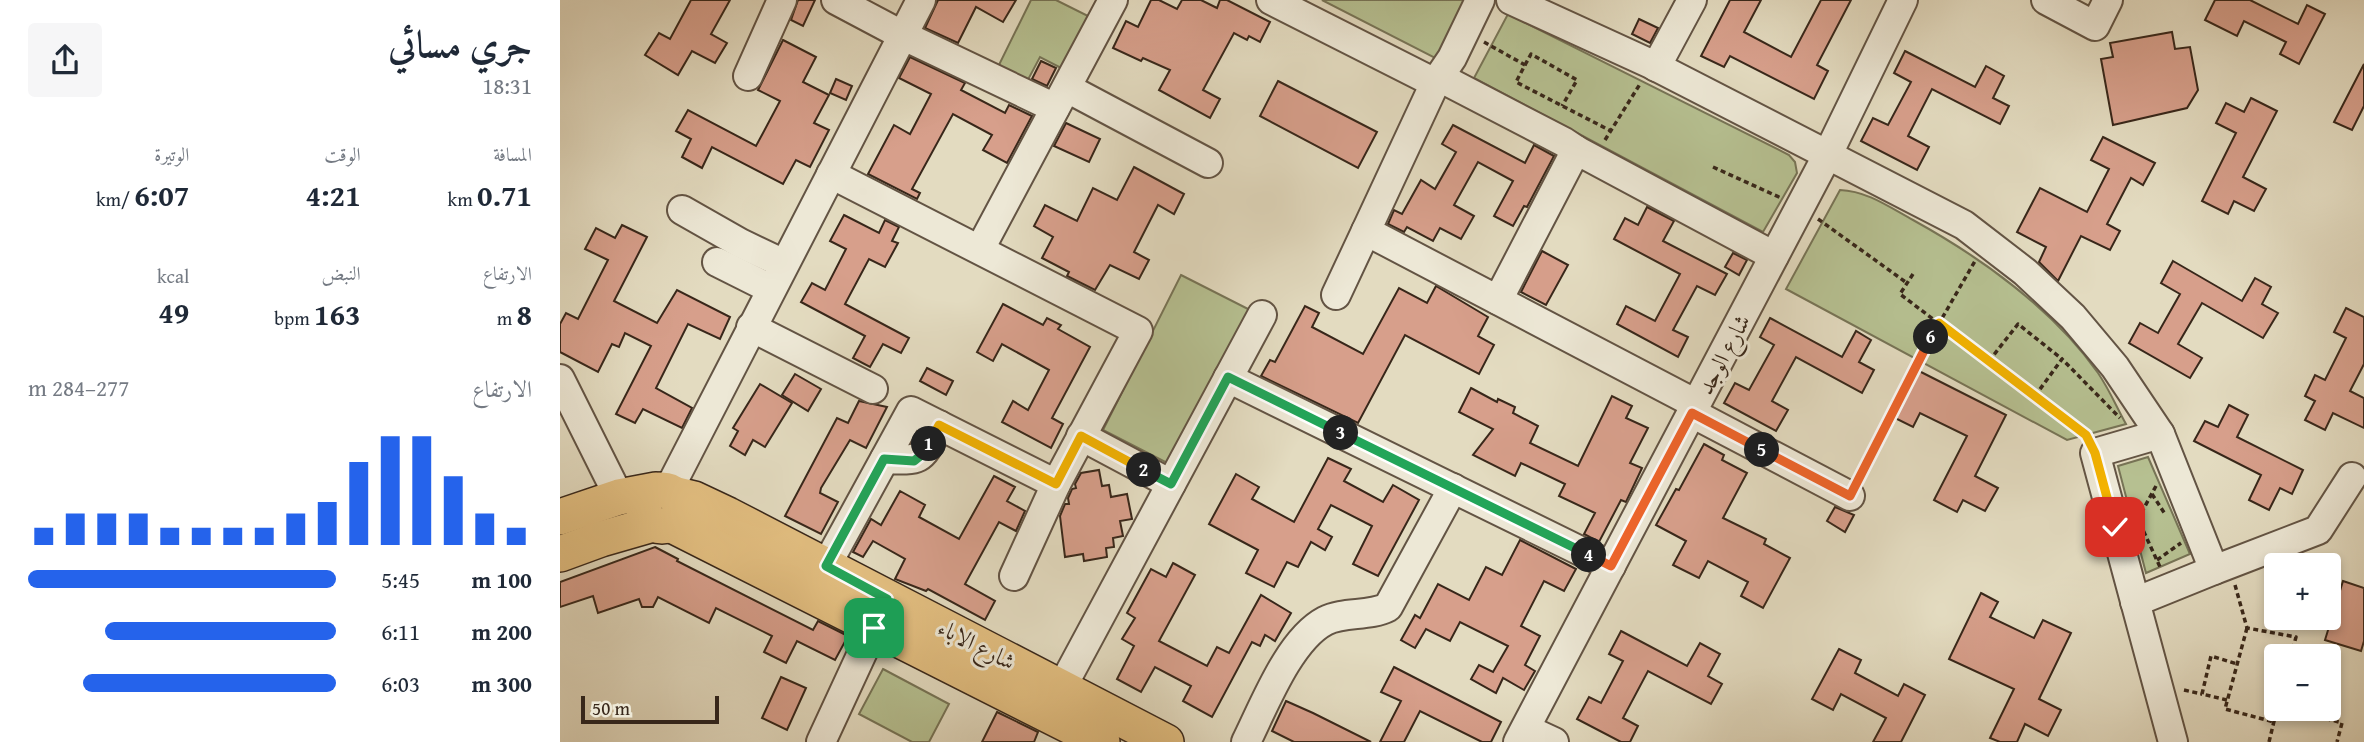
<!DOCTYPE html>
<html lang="ar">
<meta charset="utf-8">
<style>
body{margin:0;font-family:"Gentium Book Plus",Amiri,serif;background:#f6f6f7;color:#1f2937;direction:rtl;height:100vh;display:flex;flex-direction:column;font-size:26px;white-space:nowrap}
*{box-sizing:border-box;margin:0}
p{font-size:23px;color:#747a83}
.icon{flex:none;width:38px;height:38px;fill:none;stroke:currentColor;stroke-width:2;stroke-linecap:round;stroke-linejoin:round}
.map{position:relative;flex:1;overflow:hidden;direction:ltr}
.panel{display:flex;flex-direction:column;background:#fff;width:560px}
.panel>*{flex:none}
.tools{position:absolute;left:1704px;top:553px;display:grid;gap:14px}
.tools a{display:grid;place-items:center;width:77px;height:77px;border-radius:7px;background:#fff;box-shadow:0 4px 10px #0003;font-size:35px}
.scale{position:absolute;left:21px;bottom:18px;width:138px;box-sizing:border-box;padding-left:7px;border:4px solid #38271a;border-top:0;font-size:19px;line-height:24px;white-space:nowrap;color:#38271a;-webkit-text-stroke:5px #ede8d6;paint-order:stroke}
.pin{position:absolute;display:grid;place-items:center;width:60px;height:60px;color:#fff;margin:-30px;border-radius:14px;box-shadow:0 4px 10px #0006}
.km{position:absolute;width:35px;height:35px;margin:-18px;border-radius:50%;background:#222;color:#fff;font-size:19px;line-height:35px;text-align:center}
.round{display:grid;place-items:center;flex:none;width:74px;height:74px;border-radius:7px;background:#f6f6f7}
.head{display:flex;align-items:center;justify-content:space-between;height:119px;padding:0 28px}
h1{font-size:38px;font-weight:700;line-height:52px}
.stats{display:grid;grid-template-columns:repeat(3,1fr);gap:10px;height:119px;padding:7px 28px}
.stats div{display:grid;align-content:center}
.stats b{font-size:30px;font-weight:700}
.stats small{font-size:19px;font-weight:400}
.stats p{font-size:19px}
.chart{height:196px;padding:14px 28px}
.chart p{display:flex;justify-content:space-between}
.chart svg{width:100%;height:126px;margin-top:7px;stroke:#2563eb;stroke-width:6}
ul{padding:0 28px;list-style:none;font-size:23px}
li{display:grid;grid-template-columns:112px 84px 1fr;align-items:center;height:52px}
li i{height:18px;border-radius:9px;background:#2563eb}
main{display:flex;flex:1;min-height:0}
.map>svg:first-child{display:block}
.green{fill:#b6c091;stroke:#777456;stroke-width:2}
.building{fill:#d79f8b;stroke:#38271a;stroke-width:2}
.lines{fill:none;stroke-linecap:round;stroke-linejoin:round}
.minor-casing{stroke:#635444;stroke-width:32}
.major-casing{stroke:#38271a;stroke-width:38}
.path{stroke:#38271a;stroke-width:3.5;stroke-dasharray:5 3.5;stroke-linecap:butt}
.minor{stroke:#ede8d6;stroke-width:28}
.major{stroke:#e2be80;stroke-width:35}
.split-1-casing{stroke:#fff;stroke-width:14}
.split-2-casing{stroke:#fff;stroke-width:14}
.split-3-casing{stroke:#fff;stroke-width:14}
.split-4-casing{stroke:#fff;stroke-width:14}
.split-5-casing{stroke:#fff;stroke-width:14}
.split-6-casing{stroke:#fff;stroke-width:14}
.split-7-casing{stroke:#fff;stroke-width:14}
.split-1{stroke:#22a559;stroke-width:9}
.split-2{stroke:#f5b400;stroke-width:9}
.split-3{stroke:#22a559;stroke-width:9}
.split-4{stroke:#22a559;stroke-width:9}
.split-5{stroke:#f0652b;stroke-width:9}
.split-6{stroke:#f0652b;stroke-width:9}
.split-7{stroke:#f5b400;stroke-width:9}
.labels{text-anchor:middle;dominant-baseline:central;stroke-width:6;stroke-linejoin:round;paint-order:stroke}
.street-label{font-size:23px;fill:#38271a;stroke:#ede8d6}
</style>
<main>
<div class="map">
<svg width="1804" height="742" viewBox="0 0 1804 742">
<rect width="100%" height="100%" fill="#e3dbc0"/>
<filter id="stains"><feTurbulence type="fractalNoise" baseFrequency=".00286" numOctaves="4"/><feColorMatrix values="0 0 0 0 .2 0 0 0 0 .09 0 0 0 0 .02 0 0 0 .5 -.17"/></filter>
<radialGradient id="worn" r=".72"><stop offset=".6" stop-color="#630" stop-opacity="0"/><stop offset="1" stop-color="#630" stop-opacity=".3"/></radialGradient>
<g class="green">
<polygon points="471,0 496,0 528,16 505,70 480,57 462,91 433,77"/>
<polygon points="762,0 910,0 879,60"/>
<polygon points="948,14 1229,155 1235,162 1237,173 1203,232 914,78"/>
<path d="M1280 190C1307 191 1329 207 1353 220 1420 257 1493 309 1538 373 1549 389 1557 408 1566 424L1507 440 1226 289Z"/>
<polygon points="621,275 694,312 615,467 543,430"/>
<polygon points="1588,457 1630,554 1586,573 1558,466"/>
<polygon points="323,669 389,704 369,742 352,742 299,714"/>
</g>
<g class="building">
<polygon points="131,0 170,0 151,34 167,43 155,63 132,51 118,75 85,55 99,33 110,39"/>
<polygon points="238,0 255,0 243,26 231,20"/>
<polygon points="378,0 456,0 443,22 416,7 398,43 365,28"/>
<polygon points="591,0 599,0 617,9 622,0 641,0 657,8 660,0 667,0 710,22 700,42 689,36 687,40 674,33 643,90 660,99 650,118 599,90 610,70 583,58 581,61 553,48 566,21 578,27"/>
<polygon points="1170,0 1201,0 1184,32 1231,57 1261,0 1291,0 1257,65 1268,71 1254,99 1170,56 1164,67 1141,56"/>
<polygon points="1655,0 1690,0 1738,24 1747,5 1765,14 1739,64 1720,54 1726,42 1684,21 1677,36 1645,20"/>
<polygon points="1079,19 1098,28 1090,43 1072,34"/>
<polygon points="1612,32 1615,49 1630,47 1638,90 1627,108 1553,125 1541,59 1553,57 1550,43"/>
<polygon points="223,40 256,57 243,82 269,95 254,123 269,130 250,167 236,160 223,184 152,147 142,168 122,157 131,139 116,131 128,110 196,146 220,101 198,90"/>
<polygon points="1345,51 1415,87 1426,66 1444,76 1433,98 1449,106 1440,124 1372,89 1348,136 1369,147 1357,170 1301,141 1313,118 1328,125 1351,82 1334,73"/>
<polygon points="350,57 405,83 401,90 445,113 449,105 472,116 447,163 423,150 432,135 393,114 352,189 360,193 357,199 308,174 334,125 350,134 371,94 339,78"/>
<polygon points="481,61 496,68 487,86 472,79"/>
<polygon points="1804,64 1804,106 1792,130 1774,122"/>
<polygon points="276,79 292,86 286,100 270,93"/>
<polygon points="718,81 817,132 798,168 700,116"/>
<polygon points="1691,98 1717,111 1683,177 1706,189 1694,211 1674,201 1668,214 1642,201 1676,133 1656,123 1666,103 1684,112"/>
<polygon points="506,123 540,139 529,162 494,146"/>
<polygon points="893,125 965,163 974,145 994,156 967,207 964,206 953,226 934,216 953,181 918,162 894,205 914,216 901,239 880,228 873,241 847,227 844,232 828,224 834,210 842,214 861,180 875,189 896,152 882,144"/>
<polygon points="1543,137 1595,163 1583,185 1571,178 1547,224 1560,231 1550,250 1521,236 1498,281 1479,262 1486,247 1457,232 1480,188 1527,212 1549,169 1531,160"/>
<polygon points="574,167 624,194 614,214 598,205 574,252 589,260 579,279 550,265 535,290 507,276 509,272 482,258 493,237 474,226 485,205 517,221 533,188 557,200"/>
<polygon points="1087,207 1114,221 1103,241 1167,274 1155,295 1137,286 1113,330 1128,337 1118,357 1057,324 1066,306 1095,321 1120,274 1054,239 1065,218 1078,225"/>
<polygon points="284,215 319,233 325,220 339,227 332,241 338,243 325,267 309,259 285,304 349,338 341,353 323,344 310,367 293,358 305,336 241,302 252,283 265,290 286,249 270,241"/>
<polygon points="62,225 87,237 54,301 97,323 117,290 170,317 160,339 128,324 96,388 132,408 122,428 83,409 75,423 56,414 91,346 65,333 59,347 52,344 38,372 0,352 0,324 6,313 18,319 48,260 25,249 36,228 55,238"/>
<polygon points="982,251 1008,265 986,305 961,292"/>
<polygon points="1173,253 1187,260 1179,275 1165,267"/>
<polygon points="1613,261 1682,301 1695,278 1711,287 1702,304 1718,313 1703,338 1642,303 1618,344 1642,358 1630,378 1569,343 1580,323 1598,333 1620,294 1601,283"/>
<polygon points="876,286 928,317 918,336 934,345 919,374 845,335 798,423 701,376 710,360 715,362 745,306 759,313 752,327 803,354 839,288 867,303"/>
<polygon points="443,304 483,325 487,318 501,325 498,329 530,347 492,418 503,424 491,448 442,422 453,401 468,410 489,370 442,344 433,361 417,352"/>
<polygon points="1786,308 1804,317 1804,364 1790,391 1804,398 1804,428 1773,413 1765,430 1745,420 1755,401 1745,396 1755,375 1765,380 1786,338 1774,332"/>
<polygon points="1210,318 1282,357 1296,331 1311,340 1299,362 1314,370 1302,393 1236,357 1212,401 1228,410 1216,431 1164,403 1175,383 1189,390 1214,345 1200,337"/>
<polygon points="367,368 393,381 386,395 360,381"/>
<polygon points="1357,370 1446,415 1415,476 1438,488 1425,511 1403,500 1397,512 1374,500 1407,436 1360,413 1353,427 1333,417"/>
<polygon points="235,374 261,389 248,411 222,395"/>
<polygon points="200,384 232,403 205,447 193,440 185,455 170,446 178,431 173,428"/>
<polygon points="911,388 937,402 938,399 955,407 953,413 978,426 970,443 1018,466 1052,396 1072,406 1066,418 1088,428 1070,463 1082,468 1066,502 1061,500 1039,542 1024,534 1035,513 999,496 1005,484 961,463 955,476 913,455 933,429 899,412"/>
<polygon points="299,401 327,407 306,448 290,440 261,488 260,493 278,502 261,534 225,516 277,418 288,423"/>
<polygon points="1669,405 1688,415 1677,437 1743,470 1732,494 1720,488 1709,510 1689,500 1701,475 1634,441 1645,421 1658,427"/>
<polygon points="1144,444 1164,455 1162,460 1187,473 1163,518 1206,539 1204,544 1230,558 1203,608 1181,596 1188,582 1148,561 1139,578 1113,565 1126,541 1096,525 1116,489 1119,490"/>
<polygon points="768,458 791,469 784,481 823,502 833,485 859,500 818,576 793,564 812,526 771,505 758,529 772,537 765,550 751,542 738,567 727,562 714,587 686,573 698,550 649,524 676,474 699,487 692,499 734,522"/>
<polygon points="539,470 542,486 549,485 551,497 567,494 572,519 560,521 563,536 553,538 554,547 546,548 547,557 524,561 523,554 505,557 500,516 505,504 509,504 508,498 512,489 516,488 515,484 521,473"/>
<polygon points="434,476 455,487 447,501 465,511 456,531 439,522 405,584 435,601 425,620 368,589 366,591 335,579 345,559 313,541 303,557 293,552 311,519 321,525 340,491 365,505 359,517 399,539"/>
<polygon points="1275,507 1294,515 1285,532 1267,521"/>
<polygon points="960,540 1016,569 1004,591 984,581 961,626 980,636 965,665 975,671 964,690 943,678 936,693 911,679 919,665 933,672 948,646 900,622 890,641 866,629 855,648 841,640 855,615 860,618 878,584 909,600 926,567 942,575"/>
<polygon points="95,547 118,559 117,561 253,630 258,621 288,636 275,660 237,641 226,663 204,652 212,636 156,608 149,623 98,597 93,607 82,607 79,599 38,613 33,596 0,607 0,582"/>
<polygon points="613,563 635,575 599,641 647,666 657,647 669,653 701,595 731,613 715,641 705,635 700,646 692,642 652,717 623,701 631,686 595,667 581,692 557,679 574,646 562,639 575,618 567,613 591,569 606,577"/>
<polygon points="1783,581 1804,588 1804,641 1801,651 1765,640"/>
<polygon points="1421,593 1438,602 1430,617 1474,638 1483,620 1511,633 1479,699 1501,710 1488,736 1465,724 1457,742 1440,742 1430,738 1454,689 1389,659"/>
<polygon points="1061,631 1127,666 1140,643 1160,654 1148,676 1162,684 1151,704 1088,671 1063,718 1078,726 1070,742 1061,742 1017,719 1029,697 1041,703 1063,661 1049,654"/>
<polygon points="1279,649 1301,660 1295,673 1338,696 1344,684 1365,695 1341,742 1313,742 1326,718 1281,694 1273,710 1252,699"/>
<polygon points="834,667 941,722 931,742 922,742 860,711 844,742 820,742 841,701 821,692"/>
<polygon points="221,677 246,688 227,730 202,718"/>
<polygon points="726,701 753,713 811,742 734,742 712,731"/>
<polygon points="437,712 478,732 474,742 422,742"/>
</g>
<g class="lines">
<g class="minor-casing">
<g id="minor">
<polyline points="276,0 342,35 495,108"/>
<polyline points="711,0 875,83 892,58 920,0"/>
<polyline points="951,0 1091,64 1404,225 1465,272 1513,317 1555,367 1600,434 1535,453 1613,742"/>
<polyline points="1486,0 1535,26 1548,0"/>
<polyline points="1096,67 1132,0"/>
<polyline points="188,76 222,0"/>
<polyline points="879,77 1004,142 1016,150 1214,256"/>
<polyline points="875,83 806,231 1136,404"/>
<polyline points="507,88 648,163"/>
<polyline points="271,174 578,331 496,484 454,576"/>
<polyline points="122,210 180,243 224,264"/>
<polyline points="420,249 553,0"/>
<polyline points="157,262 211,289"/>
<polyline points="776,295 806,231"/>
<polyline points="938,300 1016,150"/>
<polyline points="191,327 313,389"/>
<polyline points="668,378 1051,566"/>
<polyline points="0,379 59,497"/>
<polyline points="1132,413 1290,496"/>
<polyline points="521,436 611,484"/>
<path d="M325 459C364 461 361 460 379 425"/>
<polyline points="108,491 361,0"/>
<polyline points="266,566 351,411 496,484"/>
<polyline points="1654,570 1758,530 1792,477"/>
<polyline points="1575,602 1654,570 1600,434"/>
<polyline points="502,687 702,315"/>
<polyline points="966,729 994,742"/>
<polyline points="261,742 323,608"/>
<path d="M686 742C704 706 729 640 765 621 784 611 809 617 828 607L893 488"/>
<polyline points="958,742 1268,154 1343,0"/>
</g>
</g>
<g class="major-casing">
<g id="major">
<circle cx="102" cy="508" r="18"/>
<polyline points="113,494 134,499 168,515 606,742"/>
<polyline points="0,517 59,497 96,490"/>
<polyline points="110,524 542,742"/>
<polyline points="0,554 41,539 93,524"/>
</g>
</g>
<g class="path">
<polyline points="924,42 965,65 956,82 1051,131"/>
<polyline points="965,65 971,54 1017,80 1002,106"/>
<polyline points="1045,140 1080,84"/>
<polyline points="1153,167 1221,198"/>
<polyline points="1258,219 1347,283"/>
<polyline points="1353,274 1340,294 1523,433"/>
<polyline points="1429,361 1458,324 1502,359"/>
<polyline points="1475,396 1502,359 1560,418"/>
<polyline points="1300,476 1358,360 1415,261"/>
<polyline points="1596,486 1578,519 1600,567"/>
<polyline points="1592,494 1605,514"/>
<polyline points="1597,560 1621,543"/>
<polyline points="1675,585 1687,628 1736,637 1731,656"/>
<polyline points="1687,628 1665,709 1714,722"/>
<polyline points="1624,690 1642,694"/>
<polyline points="1667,700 1642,694 1651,656 1677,664"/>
<polyline points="1733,709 1782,723 1777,742"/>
<polyline points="1709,742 1717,709"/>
</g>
<use href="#minor" class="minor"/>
<use href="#major" class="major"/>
</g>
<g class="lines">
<g class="split-1-casing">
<polyline id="split-1" points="314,628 327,599 266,566 324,459 354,461 365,452 369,444"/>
</g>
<g class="split-2-casing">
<polyline id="split-2" points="369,444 379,425 496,484 521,436 584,470"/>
</g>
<g class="split-3-casing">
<polyline id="split-3" points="584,470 611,484 668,377 781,433"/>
</g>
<g class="split-4-casing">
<polyline id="split-4" points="781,433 1029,555"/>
</g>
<g class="split-5-casing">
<polyline id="split-5" points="1029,555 1051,566 1132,413 1202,450"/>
</g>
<g class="split-6-casing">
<polyline id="split-6" points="1202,450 1290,496 1371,337"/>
</g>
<g class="split-7-casing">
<polyline id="split-7" points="1371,337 1379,323 1526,435 1535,453 1555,527"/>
</g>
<use href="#split-1" class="split-1"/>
<use href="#split-2" class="split-2"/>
<use href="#split-3" class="split-3"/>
<use href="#split-4" class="split-4"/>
<use href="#split-5" class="split-5"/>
<use href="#split-6" class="split-6"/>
<use href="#split-7" class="split-7"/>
</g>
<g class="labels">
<g class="street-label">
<text transform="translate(1163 354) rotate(-62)">شارع الوجد</text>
<text transform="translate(417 644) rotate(27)">شارع الاباء</text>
</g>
</g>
<rect width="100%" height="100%" filter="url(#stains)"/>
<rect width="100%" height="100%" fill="url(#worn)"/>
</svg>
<div class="tools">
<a>+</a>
<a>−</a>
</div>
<div class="scale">50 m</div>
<div class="pin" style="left:314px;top:628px;background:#1e9e55"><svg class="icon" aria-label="arrive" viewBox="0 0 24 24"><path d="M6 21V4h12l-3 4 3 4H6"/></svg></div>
<div class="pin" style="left:1555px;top:527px;background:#d93025"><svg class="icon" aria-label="check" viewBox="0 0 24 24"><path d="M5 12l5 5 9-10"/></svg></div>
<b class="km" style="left:369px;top:444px">1</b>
<b class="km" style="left:584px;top:470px">2</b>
<b class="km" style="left:781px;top:433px">3</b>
<b class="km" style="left:1029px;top:555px">4</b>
<b class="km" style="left:1202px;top:450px">5</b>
<b class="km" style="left:1371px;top:337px">6</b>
</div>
<section class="panel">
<div class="head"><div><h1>جري مسائي</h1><p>18:31</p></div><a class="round"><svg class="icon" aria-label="share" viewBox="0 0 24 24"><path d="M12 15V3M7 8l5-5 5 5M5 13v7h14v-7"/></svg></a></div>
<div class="stats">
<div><p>المسافة</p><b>0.71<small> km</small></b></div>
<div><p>الوقت</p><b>4:21</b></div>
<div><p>الوتيرة</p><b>6:07<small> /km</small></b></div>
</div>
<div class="stats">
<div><p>الارتفاع</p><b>8<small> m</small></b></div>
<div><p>النبض</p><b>163<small> bpm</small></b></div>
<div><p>kcal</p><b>49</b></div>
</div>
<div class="chart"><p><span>الارتفاع</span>277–284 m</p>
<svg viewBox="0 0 160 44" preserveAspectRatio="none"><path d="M5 44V38M15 44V33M25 44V33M35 44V33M45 44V38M55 44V38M65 44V38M75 44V38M85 44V33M95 44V29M105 44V15M115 44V6M125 44V6M135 44V20M145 44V33M155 44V38"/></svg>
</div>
<ul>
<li><b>100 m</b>5:45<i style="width:100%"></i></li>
<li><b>200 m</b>6:11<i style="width:75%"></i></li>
<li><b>300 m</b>6:03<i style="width:82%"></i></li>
</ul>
</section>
</main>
